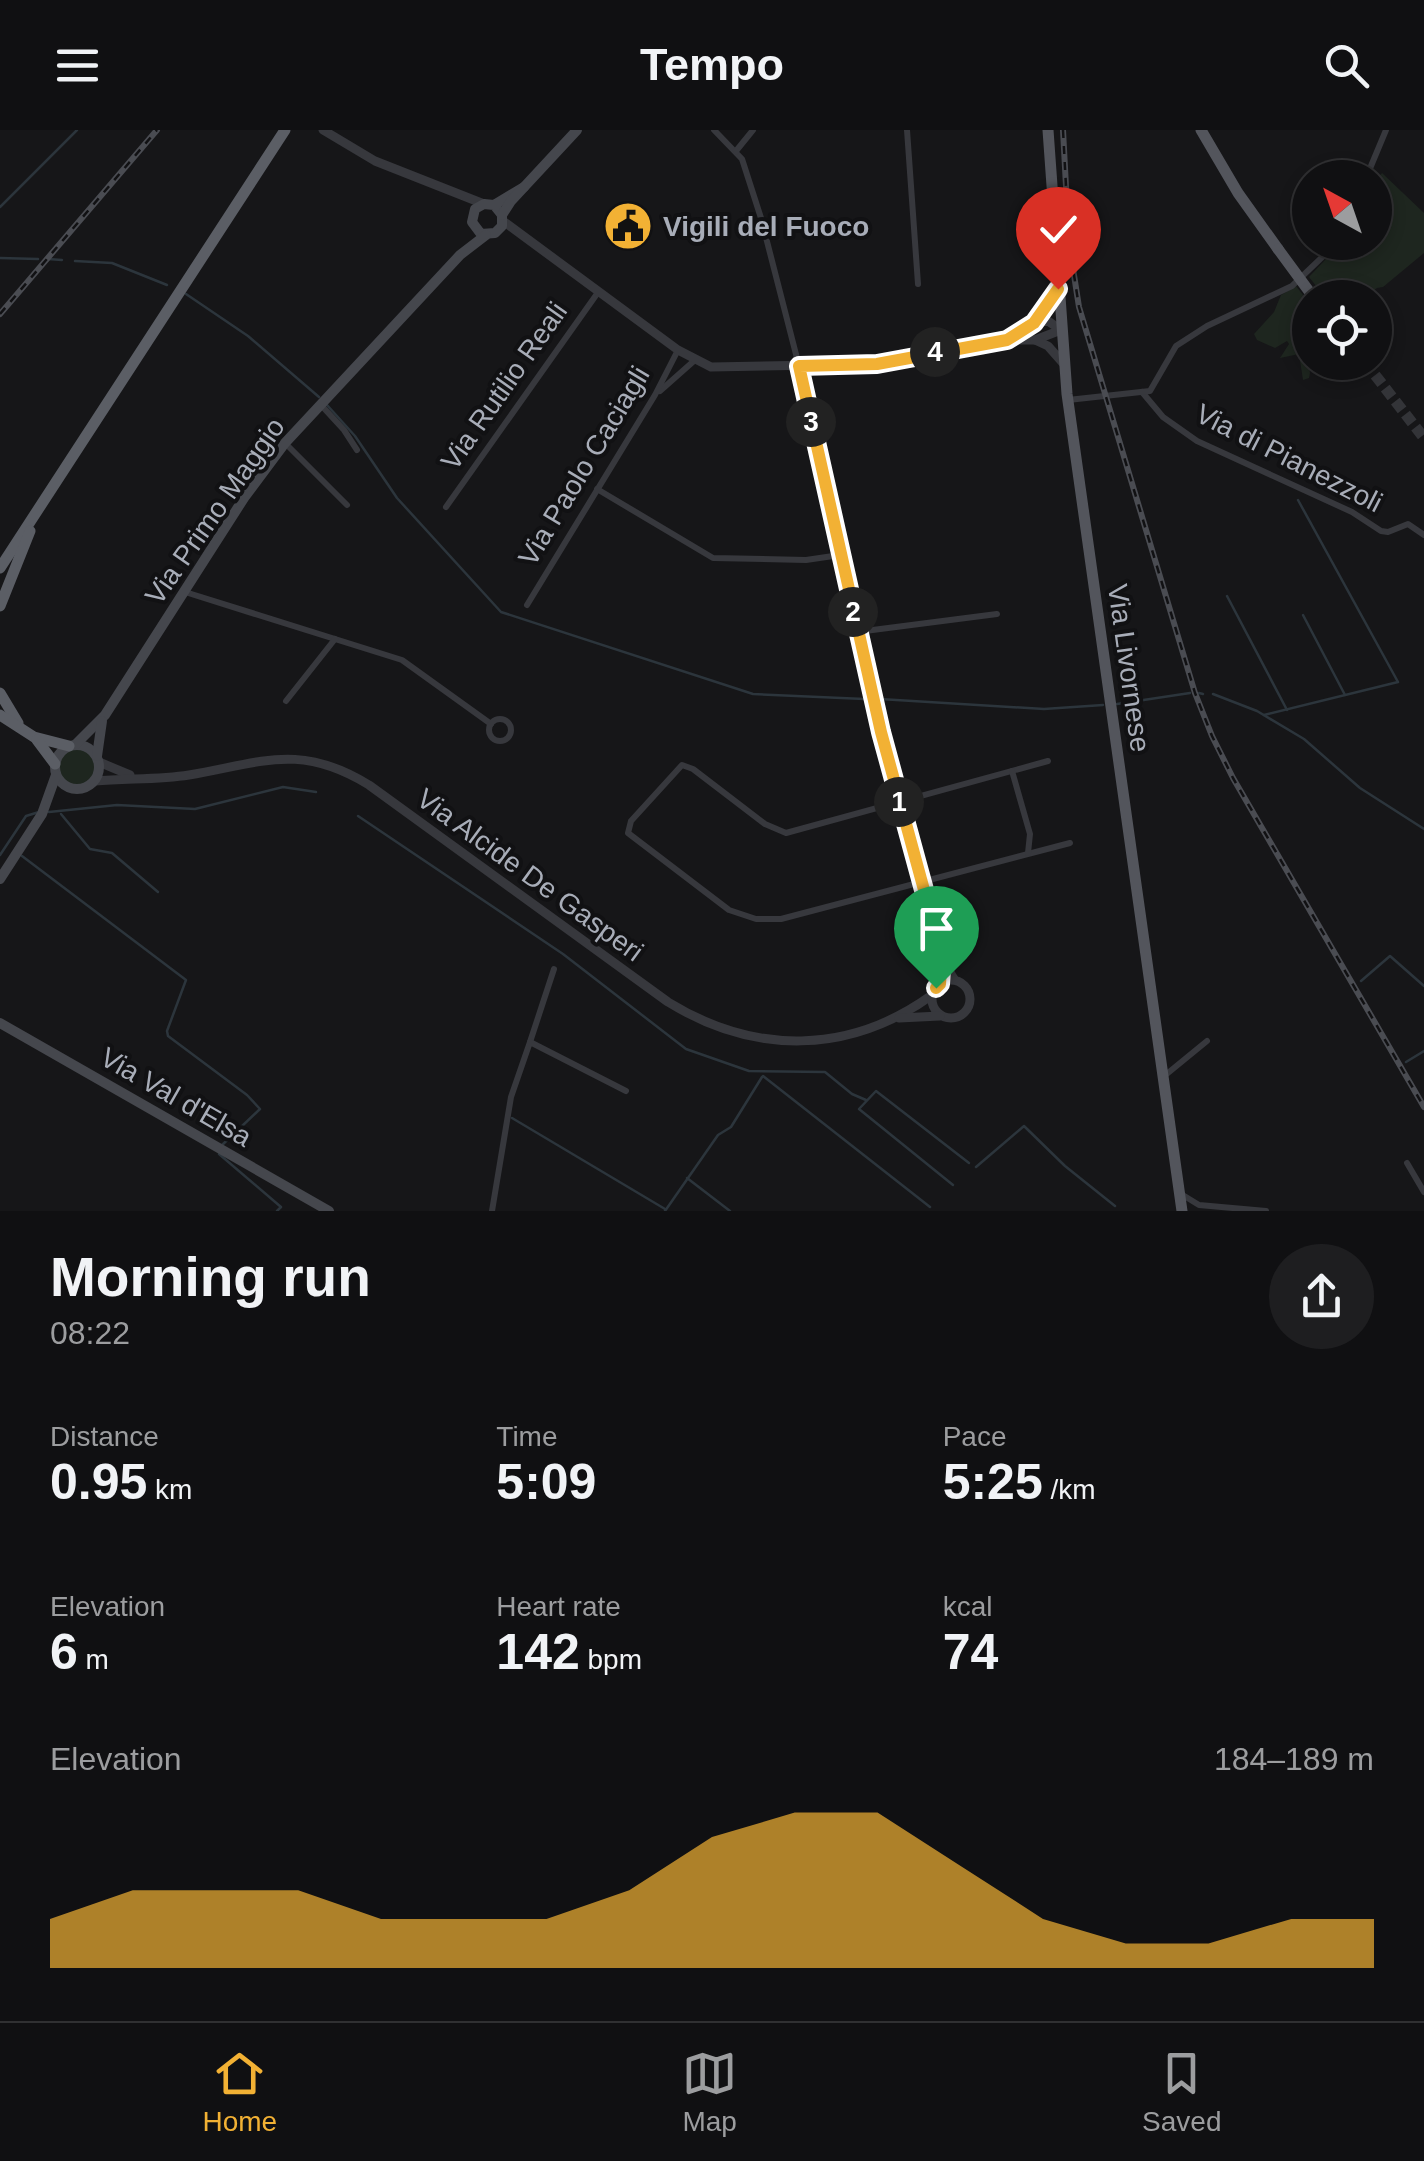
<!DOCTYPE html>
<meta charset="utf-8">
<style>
body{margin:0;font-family:Arial,sans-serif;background:#1e1e20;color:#f1f3f6;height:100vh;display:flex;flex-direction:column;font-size:38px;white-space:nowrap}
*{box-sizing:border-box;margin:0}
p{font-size:32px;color:#9c9d9f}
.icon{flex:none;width:55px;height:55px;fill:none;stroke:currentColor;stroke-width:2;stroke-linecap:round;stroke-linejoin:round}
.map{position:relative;height:1081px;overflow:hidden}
.side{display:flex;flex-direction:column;background:#101012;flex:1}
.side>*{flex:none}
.needle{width:65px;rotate:320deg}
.controls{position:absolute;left:1292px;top:30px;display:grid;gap:20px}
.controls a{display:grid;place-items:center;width:100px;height:100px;border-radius:50%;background:#101012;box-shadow:0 5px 15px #0003,0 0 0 2px #303032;font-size:50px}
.pin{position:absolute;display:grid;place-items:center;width:85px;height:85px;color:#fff;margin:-102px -42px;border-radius:50% 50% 50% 0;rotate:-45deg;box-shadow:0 0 10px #0007}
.pin .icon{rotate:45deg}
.km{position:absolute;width:50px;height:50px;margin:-25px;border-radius:50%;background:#222;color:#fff;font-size:28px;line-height:50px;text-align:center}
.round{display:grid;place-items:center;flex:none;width:105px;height:105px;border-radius:52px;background:#1e1e20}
.head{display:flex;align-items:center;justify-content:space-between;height:170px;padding:0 50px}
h1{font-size:55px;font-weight:800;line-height:75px}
.metrics{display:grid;grid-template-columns:repeat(3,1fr);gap:15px;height:170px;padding:10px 50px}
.metrics div{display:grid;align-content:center}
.metrics b{font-size:50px;font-weight:800}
.metrics small{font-size:28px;font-weight:400}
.metrics p{font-size:28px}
.chart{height:280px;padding:20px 50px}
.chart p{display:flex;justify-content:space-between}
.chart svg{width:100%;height:180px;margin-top:10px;fill:#f2b134;opacity:.7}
header{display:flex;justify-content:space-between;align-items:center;height:130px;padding:0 50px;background:#101012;font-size:45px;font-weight:800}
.menu{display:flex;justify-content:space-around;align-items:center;height:140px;border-top:2px solid #303032;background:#101012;font-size:28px;color:#9c9d9f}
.menu a{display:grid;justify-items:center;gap:5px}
.menu .current{color:#f2b134}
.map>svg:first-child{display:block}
.green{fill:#1e261f}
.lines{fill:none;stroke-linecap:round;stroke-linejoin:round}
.stream{stroke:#2c353c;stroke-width:2.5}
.primary-tunnel{stroke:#333438;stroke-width:11;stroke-dasharray:11 5.5;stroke-linecap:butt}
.minor{stroke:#37383d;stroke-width:6}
.tertiary{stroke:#37383d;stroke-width:9}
.secondary{stroke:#45474d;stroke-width:10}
.primary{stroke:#53555c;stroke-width:11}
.trunk{stroke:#5b5e65;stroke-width:11}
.rail-casing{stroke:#4a4c52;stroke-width:6}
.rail{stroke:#111113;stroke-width:2.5;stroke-dasharray:8;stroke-linecap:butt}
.primary-bridge{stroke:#53555c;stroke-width:11}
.route-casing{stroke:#fff;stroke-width:20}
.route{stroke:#f2b134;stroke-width:12}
.labels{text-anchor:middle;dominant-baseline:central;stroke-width:8;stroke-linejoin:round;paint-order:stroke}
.poi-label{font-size:28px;font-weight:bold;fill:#a8adb8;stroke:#111113;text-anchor:start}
.street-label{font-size:28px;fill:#a8adb8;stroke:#111113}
</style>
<header><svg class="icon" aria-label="menu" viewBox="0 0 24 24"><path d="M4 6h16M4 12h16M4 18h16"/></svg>Tempo<svg class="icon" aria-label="search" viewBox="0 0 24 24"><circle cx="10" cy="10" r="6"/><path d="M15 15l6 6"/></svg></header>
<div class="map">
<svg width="1424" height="1081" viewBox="0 0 1424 1081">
<rect width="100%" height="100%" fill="#161618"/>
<g class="green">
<polygon points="1373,38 1378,43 1377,49 1382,43 1424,83 1424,123 1383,157 1377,158 1365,167 1325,167 1309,147 1341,113 1375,112 1375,48 1368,47"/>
<polygon points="1296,156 1310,174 1310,201 1303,208 1310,243 1309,248 1303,250 1299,224 1280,228 1289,214 1287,211 1275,218 1257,210 1254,204 1274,182 1281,165"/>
<circle cx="77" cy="637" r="19"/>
</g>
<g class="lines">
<g class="stream">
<polyline points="0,77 77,0"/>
<polyline points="0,128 38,129"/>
<polyline points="48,129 62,130"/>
<polyline points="75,131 112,133 167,155"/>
<polyline points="186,164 248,206 319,267"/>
<polyline points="327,275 355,306 397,368 501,482 753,564 864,569"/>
<polyline points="1227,466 1287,580"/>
<polyline points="1303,485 1345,565"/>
<polyline points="1199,563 1203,564"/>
<polyline points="1213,564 1257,581 1304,609 1360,658 1424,699"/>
<polyline points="880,569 1044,579 1103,575"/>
<polyline points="1117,574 1190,563"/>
<polyline points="1264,585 1398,552 1298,370"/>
<polyline points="49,682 117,675 195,679 283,657 316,662"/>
<polyline points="61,684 90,719 112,723 158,762"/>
<polyline points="358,686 563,824 686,919 749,941 825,942 852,964 866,970"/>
<polyline points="0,725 26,686 39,682"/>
<polyline points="22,726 186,850 167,901 168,906 247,965 260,979 221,1016"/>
<polyline points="1361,851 1390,826 1424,856"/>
<polyline points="1406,932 1424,921"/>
<polyline points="763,946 930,1077"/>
<polyline points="512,988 665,1079"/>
<polyline points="219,1024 281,1077 277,1081"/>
<polyline points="976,1037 1024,996 1065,1036 1115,1076"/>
<polyline points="687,1048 730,1081"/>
<polyline points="953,1055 859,979 876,961 969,1033"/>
<polyline points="665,1081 718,1005 731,997 762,947"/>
</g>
<polyline class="primary-tunnel" points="1365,232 1424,308"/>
<g class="minor">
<polyline points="714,0 742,29 761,88 799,236 857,502 899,674 942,826 957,851"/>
<polyline points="907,0 918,154"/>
<polyline points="736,21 753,0"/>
<polyline points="1366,48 1386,0"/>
<polyline points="660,261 695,230"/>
<polyline points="1142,262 1163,287 1197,311 1352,382 1381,401 1388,402 1408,394 1424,405"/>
<polyline points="1068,270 1150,261 1176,216 1207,196 1292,156 1338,112"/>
<polyline points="321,275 344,300 357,320"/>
<polyline points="285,313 347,375"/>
<polyline points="597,359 713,428 806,430 840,425"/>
<polyline points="446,377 599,161"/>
<polyline points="185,462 402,530 491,594"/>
<polyline points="527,475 655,265 678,220"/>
<polyline points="857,502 997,484"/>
<polyline points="286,571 335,509"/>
<circle cx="500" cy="600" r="11"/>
<polyline points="1048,631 786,703 765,694 693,639 682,635 631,691 628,703 729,780 756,789 781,789 1070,713"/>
<polyline points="1012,641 1030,704 1028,723"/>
<polyline points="940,853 942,828"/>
<polyline points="530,912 554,839"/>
<polyline points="1163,947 1207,911"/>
<polyline points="1407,1033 1424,1062"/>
<polyline points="1181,1064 1199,1075 1266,1081"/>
<polyline points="492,1081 511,967 530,912 626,961"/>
</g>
<g class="tertiary">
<polyline points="323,0 375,31 484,74"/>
<polyline points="503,91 678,220 711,237 877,234 1007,210 1035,210 1061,200 1048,191 1034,193"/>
<polyline points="1010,208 1034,193 1058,159"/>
<polyline points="1035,210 1048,216 1063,233"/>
<polyline points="99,632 130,645"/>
<path d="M95 651C126 648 158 650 189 645 261 633 299 612 369 655L668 872C754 925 849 925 932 865"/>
<circle cx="951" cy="869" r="19"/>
<polyline points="899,888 940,886"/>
</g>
<g class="secondary">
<polyline points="494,75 502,85 502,96 495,103 481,104 472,92 475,79 484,74 494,75 524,57"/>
<polyline points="502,85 511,71 577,0"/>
<circle cx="77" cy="637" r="22"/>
<polyline points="75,615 105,585 244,368 285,313 460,125 486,105"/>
<polyline points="97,626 102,591"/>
<polyline points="0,749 42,684 56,645"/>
<polyline points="0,893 329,1081"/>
</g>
<g class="primary">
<polyline points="1048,0 1067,264 1182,1081"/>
<polyline points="1201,0 1238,63 1278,119"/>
</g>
<g class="trunk">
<polyline points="0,438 285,0"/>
<polyline points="0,476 30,401"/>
<polyline points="0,563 18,593"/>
<polyline points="0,585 34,607 69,616"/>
<polyline points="37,610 55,634"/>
</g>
<g class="rail-casing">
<g id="rail">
<polyline points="1063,0 1069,113 1079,177 1195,563 1212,606 1233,648 1424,977"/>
<polyline points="0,184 157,0"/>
</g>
</g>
<use href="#rail" class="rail"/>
<polyline class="primary-bridge" points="1278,119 1314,168"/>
</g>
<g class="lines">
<g class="route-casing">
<polyline id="route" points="936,858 940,854 942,826 881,602 799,236 877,234 1007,210 1034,193 1058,159"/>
</g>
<use href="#route" class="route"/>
</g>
<defs>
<g id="civic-disc" transform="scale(2.5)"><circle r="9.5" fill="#f2b134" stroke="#111113"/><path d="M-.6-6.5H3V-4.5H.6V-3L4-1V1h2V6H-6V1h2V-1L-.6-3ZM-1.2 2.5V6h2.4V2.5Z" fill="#111"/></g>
</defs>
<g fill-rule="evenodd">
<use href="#civic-disc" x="628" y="96"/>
</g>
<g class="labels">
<g class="poi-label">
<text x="663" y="96">Vigili del Fuoco</text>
</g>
<g class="street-label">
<text transform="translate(504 256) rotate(-55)">Via Rutilio Reali</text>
<text transform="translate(1289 328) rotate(27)">Via di Pianezzoli</text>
<text transform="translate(584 336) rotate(-59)">Via Paolo Caciagli</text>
<text transform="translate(215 381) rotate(-55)">Via Primo Maggio</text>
<text transform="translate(1129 538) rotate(82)">Via Livornese</text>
<text transform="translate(530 745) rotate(36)">Via Alcide De Gasperi</text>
<text transform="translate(176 967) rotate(30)">Via Val d'Elsa</text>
</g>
</g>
</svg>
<div class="controls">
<a><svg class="needle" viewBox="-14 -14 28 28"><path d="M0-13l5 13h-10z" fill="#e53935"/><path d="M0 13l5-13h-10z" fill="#9c9d9f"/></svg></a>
<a><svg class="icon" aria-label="locate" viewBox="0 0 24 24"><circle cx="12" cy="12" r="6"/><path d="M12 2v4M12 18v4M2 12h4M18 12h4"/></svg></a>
</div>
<div class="pin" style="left:936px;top:858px;background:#1e9e55"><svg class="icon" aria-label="arrive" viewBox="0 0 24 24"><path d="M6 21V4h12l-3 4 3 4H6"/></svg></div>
<div class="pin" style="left:1058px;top:159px;background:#d93025"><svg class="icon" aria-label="check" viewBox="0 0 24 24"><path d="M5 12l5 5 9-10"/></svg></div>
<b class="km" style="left:899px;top:672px">1</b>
<b class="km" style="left:853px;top:482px">2</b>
<b class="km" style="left:811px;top:292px">3</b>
<b class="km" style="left:935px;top:222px">4</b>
</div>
<section class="side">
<div class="head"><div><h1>Morning run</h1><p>08:22</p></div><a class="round"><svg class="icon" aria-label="share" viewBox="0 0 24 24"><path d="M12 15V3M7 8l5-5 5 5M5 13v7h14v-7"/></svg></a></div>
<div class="metrics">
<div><p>Distance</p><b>0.95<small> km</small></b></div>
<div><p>Time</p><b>5:09</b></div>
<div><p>Pace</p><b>5:25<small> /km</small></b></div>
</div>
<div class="metrics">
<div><p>Elevation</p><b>6<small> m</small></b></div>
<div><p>Heart rate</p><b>142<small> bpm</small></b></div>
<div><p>kcal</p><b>74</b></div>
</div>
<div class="chart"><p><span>Elevation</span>184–189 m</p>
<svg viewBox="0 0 160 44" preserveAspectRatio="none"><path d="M0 44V32L10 25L20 25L30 25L40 32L50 32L60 32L70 25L80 12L90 6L100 6L110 19L120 32L130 38L140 38L150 32L160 32V44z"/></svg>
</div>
</section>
<nav class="menu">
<a class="current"><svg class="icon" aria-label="home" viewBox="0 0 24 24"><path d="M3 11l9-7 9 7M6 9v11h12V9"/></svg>Home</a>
<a><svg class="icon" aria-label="map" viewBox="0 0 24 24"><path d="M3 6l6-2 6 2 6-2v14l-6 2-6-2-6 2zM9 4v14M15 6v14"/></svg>Map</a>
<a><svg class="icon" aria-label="saved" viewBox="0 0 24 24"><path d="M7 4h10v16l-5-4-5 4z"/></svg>Saved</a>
</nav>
